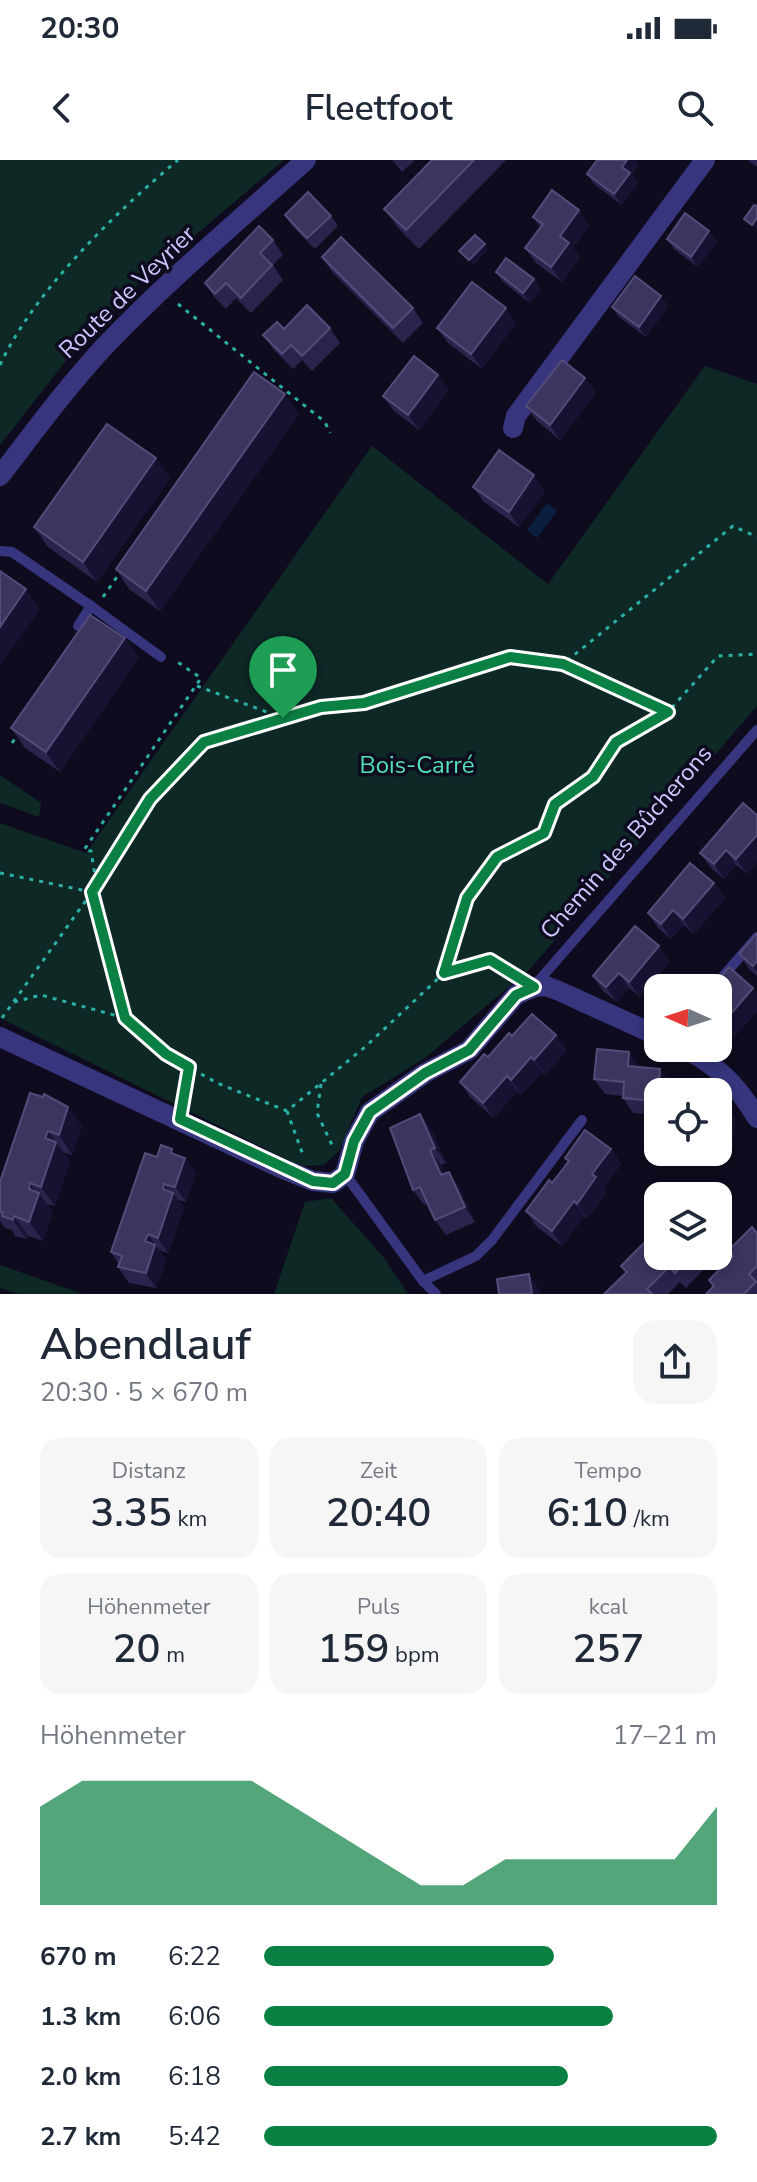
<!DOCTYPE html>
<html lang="de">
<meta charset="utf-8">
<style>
body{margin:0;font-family:"Nunito Sans",sans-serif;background:#f6f6f7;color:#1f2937;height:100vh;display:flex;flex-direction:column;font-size:30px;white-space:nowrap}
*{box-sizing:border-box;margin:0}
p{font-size:26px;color:#747a83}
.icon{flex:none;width:44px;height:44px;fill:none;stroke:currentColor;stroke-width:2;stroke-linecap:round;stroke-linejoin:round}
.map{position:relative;height:1134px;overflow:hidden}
.sheet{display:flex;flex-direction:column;background:#fff;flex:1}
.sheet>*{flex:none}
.needle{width:52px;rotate:273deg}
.fabs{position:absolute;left:644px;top:814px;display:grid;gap:16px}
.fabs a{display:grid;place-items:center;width:88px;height:88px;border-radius:16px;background:#fff;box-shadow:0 4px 12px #0003;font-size:40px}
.pin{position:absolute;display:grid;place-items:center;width:68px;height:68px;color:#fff;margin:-82px -34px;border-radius:50% 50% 50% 0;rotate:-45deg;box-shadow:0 0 8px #0007}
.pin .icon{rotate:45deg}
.round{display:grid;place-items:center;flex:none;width:84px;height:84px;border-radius:24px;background:#f6f6f7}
.headline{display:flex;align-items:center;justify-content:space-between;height:136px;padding:0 40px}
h1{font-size:44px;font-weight:600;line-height:60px}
.stats{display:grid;grid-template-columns:repeat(3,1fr);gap:12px;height:136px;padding:8px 40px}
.stats div{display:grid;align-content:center;border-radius:20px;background:#f6f6f7;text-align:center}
.stats b{font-size:40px;font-weight:600}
.stats small{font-size:22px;font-weight:400}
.stats p{font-size:22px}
.chart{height:224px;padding:16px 40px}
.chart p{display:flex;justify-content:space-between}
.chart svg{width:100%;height:144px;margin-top:8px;fill:#0b8043;opacity:.7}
ul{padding:0 40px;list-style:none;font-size:26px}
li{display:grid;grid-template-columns:128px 96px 1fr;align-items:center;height:60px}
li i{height:20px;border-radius:10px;background:#0b8043}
.status{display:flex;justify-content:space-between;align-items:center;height:56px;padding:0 40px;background:#fff;direction:ltr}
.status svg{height:22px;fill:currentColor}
header{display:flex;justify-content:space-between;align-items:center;height:104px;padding:0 40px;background:#fff;font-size:36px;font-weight:600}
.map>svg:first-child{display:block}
.green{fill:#0e2826}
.water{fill:#0a1e3f}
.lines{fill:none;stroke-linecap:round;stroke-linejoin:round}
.path{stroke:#2ab1a5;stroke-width:3;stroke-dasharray:4 6;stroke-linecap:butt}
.service{stroke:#36357e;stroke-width:10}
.minor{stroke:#36357e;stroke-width:20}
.tertiary{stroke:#36357e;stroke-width:20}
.wall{fill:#2a234c}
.shaded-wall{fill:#181232}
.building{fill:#3c3560;stroke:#524c79;stroke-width:2}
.route-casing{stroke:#fff;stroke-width:16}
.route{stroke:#0b8043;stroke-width:10}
.labels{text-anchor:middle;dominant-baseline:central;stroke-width:7;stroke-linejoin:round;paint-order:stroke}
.street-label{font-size:24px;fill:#cdc8ff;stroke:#0e0b1e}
.park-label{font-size:24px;fill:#53e0ba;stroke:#0e0b1e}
</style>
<div class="status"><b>20:30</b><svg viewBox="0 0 49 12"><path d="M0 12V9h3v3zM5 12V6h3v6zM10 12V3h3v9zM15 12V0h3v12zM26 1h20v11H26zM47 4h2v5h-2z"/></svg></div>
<header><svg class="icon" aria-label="back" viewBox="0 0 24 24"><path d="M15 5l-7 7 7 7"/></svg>Fleetfoot<svg class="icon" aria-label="search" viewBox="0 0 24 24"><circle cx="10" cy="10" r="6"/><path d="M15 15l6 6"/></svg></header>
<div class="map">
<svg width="757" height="1134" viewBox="0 0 757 1134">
<rect width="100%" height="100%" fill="#0e0b1e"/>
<g class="green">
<polygon points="0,0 284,0 139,123 65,202 0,285"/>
<polygon points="705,206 757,224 757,546 530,809 425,898 362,937 339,991 324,1005 300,1006 0,858 0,663 86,693 372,286 548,424"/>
<polygon points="0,615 41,643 39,657 0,643"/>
<polygon points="331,1038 384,1098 408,1134 274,1134 305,1042"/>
<polygon points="0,1105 83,1134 18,1134 0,1128"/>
</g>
<polygon class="water" points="547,343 557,351 537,378 527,370"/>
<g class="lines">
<g class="path">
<polyline points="178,144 325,262 330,273"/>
<path d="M0 205C35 130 115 53 178 0"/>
<polyline points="103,437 121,411"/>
<polyline points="563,504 668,552"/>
<polyline points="197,526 283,558"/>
<polyline points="12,583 19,573"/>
<polyline points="0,713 92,732"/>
<polyline points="96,722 91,691 84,690 201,518 176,501"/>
<polyline points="92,732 125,858"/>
<polyline points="444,813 490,800 514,814"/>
<polyline points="14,842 41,835 125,858 166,894 189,907 217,923 287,951 365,887 444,813 467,738 497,697 544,673 555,644 593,617 616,582 668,552 718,496 757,494"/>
<polyline points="2,858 92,732 150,639 204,582 321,547 364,543 510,497 563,504 733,366 757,377"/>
<polyline points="321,924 317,953 332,985"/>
<polyline points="183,943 189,907"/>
<polyline points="287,951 303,995"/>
</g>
<g class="service">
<polyline points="0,391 12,392 91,446 78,466"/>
<polyline points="91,446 161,497"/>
<polyline points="535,825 757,570"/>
<polyline points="713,828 757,777"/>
<polyline points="345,1014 423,1121 436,1134"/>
<polyline points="423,1121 476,1096 492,1080 582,960"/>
</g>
<g class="minor">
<polyline points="513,268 516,256 705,0"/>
<polyline points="0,877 283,1009 313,1021 333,1023 345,1014 354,981 370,952 425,913 469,890 516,835 534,827 546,826 559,831 658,876"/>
<path d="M683 888C716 904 738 926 757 958"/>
</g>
<path class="tertiary" d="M0 316C34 272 66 228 104 187 167 121 238 61 306 0"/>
</g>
<g class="wall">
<polygon points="392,0 415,0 402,12"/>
<polygon points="432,0 506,0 419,89 398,68 384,49"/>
<polygon points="748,0 757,0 757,7 750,2"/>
<polygon points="639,5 632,14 638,23 622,45 594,24 587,14"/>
<polygon points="285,55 331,56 338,66 315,89 292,66"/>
<polygon points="533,57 589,65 573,88 580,98 562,122 536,103 525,88 540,67"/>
<polygon points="667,79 717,81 698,107 674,89"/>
<polygon points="273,80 283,95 273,105 283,120 251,153 236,138 226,149 215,138 205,123"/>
<polygon points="322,97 413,148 423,163 403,183 332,112"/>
<polygon points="496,112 534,119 541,129 530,143 503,122"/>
<polygon points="668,146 646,177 619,157 612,147"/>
<polygon points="516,163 482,209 448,183 437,168"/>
<polygon points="330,168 340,183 312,211 302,200 293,209 274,190 263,175 284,169"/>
<polygon points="438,215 449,230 419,270 394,251 383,236"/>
<polygon points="585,218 596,233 560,280 537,261 526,246"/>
<polygon points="299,254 160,451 129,429 116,409"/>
<polygon points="170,318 97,422 48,387 34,367"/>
<polygon points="473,327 545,331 519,367 484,342"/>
<polygon points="139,497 60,612 25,588 11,568"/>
<polygon points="743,643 747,714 736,705 724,719 711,708 700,693"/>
<polygon points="714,723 725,738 694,774 684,765 671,779 658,768 648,753"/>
<polygon points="757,773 757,816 749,809 739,794"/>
<polygon points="670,801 640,837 629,828 617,842 603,831 593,816"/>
<polygon points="718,828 757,833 757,851 733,878 723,869 718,875"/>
<polygon points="512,876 567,890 545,915 542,912 521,935 517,931 494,958 470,937 460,922"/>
<polygon points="640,907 658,932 658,962 653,955 633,953 623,938 623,936 605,934 594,919"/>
<polygon points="43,937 82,966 72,995 63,992 70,1001 55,1046 47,1044 53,1052 43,1081 28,1076 27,1079 15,1076 12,1070 5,1068 0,1061 0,1022"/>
<polygon points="718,942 724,942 735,957 732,991 718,990"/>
<polygon points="420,954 431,969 446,1003 441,1005 444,1014 459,1027 475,1062 446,1075 435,1060 428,1043 424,1045 413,1030"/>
<polygon points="611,989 621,1004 604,1028 607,1032 587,1059 584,1056 562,1086 536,1066 526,1051 552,1023 568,1002 565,998"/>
<polygon points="176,995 185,998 196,1013 186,1042 178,1040 184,1048 168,1093 159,1090 166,1100 156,1128 129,1123 118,1107 119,1105 111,1092"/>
<polygon points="757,1073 757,1134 706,1134 713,1127 709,1120 732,1097 728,1091"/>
<polygon points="658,1096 707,1096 711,1102 686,1128 680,1122 668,1134 604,1134 626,1113 621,1106"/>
</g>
<g class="shaded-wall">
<polygon points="627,0 635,0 639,5 632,14 638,23 622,45 614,34 622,7"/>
<polygon points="579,50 589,65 573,88 580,98 562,122 551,107 560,76"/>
<polygon points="757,58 757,69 756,70 752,65"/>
<polygon points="709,71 717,81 698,107 691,97"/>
<polygon points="485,84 488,89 473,106 469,100"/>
<polygon points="534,119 541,129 530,143 523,133"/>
<polygon points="661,136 668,146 646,177 639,167"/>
<polygon points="506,148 516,163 482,209 471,194"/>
<polygon points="438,215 449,230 419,270 408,255"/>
<polygon points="585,218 596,233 560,280 550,265"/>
<polygon points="285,234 299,254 160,451 146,431"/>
<polygon points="156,298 170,318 97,422 83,402"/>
<polygon points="534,315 545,331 519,367 509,352"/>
<polygon points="26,429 40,449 0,506 0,467"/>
<polygon points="125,478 139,497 60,612 46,592"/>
<polygon points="757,675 757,702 747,714 736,699"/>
<polygon points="726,690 736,705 724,719 714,704"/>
<polygon points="714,723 725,738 694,774 683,759"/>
<polygon points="673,750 684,765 671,779 661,764"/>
<polygon points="659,786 670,801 640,837 629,822"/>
<polygon points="757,801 757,812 753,806"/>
<polygon points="619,813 629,828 617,842 606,827"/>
<polygon points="753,828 757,833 757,851 733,878 723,863"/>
<polygon points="718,863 723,869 718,875"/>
<polygon points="556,875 567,890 545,915 534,900"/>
<polygon points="629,892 640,907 628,906"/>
<polygon points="531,897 542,912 521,935 511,920"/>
<polygon points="660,909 671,924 659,923"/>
<polygon points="507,916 517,931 494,958 483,943"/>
<polygon points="724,942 735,957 732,991 721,976"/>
<polygon points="68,947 82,966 72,995 59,975"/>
<polygon points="420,954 431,969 446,1003 435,988"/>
<polygon points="48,971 70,1001 55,1046 41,1027 45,978"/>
<polygon points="611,989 621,1004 604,1028 607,1032 587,1059 577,1044 592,1014"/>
<polygon points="430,990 441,1005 452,1030 441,1015"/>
<polygon points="185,998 196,1013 186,1042 175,1027"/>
<polygon points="449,1012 459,1027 475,1062 465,1047"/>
<polygon points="30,1023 38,1034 39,1033 53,1052 43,1081 29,1062 29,1029"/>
<polygon points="164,1024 172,1035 173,1033 184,1048 168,1093 158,1078 163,1029"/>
<polygon points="574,1041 584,1056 562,1086 552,1071"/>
<polygon points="14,1056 28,1076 27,1079 13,1060"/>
<polygon points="148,1074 166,1100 156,1128 146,1113 145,1081"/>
<polygon points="529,1114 539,1129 540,1134 532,1134"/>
</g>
<g class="building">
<polygon points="432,0 474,0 406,70 384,49"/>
<polygon points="597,0 627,0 622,7 630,13 614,34 587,14"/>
<polygon points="552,30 579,50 560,76 569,83 551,107 525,88 543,64 533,57"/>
<polygon points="308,32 331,56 307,78 285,55"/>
<polygon points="754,45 757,46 757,58 752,65 744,59"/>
<polygon points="685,53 709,71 691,97 667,79"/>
<polygon points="259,66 273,80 260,93 272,105 241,138 226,123 215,134 205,123"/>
<polygon points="475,75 485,84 469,100 459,91"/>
<polygon points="341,77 413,148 393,168 322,97"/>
<polygon points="506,98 534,119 523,133 496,112"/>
<polygon points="635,116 661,136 639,167 612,147"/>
<polygon points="472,122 506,148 471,194 437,168"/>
<polygon points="307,145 330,168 302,196 291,185 282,194 263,175 277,162 284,169"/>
<polygon points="414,196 438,215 408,255 383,236"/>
<polygon points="562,200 585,218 550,265 526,246"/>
<polygon points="254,212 285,234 146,431 116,409"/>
<polygon points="107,264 156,298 83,402 34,367"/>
<polygon points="499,290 534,315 509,352 473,327"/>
<polygon points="0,411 26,429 0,467"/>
<polygon points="90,455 125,478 46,592 11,568"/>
<polygon points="743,643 757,655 757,675 736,699 726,690 714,704 700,693"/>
<polygon points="690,703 714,723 683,759 673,750 661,764 648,753"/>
<polygon points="635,766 659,786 629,822 619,813 606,827 593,816"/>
<polygon points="757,773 757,801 753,806 739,794"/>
<polygon points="729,807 753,828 723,863 718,859 718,828 711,828"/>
<polygon points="532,854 556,875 534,900 531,897 511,920 507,916 483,943 460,922 484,894 488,897 509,873 512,876"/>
<polygon points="597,889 629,892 628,906 660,909 659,923 692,926 691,932 658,932 658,955 653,955 654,941 623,938 624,922 594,919"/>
<polygon points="30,933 43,937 44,934 68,947 59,975 48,971 45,978 56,982 41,1027 30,1023 29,1029 39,1033 29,1062 14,1056 13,1060 2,1056 3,1053 0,1052 0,1022"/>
<polygon points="718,942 724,942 721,976 718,976"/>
<polygon points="420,954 435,988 430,990 441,1015 449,1012 465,1047 435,1060 420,1027 413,1030 390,968"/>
<polygon points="585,970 611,989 592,1014 596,1017 577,1044 574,1041 552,1071 526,1051 549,1020 552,1023 569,1001 565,998"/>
<polygon points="161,985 172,989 171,993 185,998 175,1027 164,1024 163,1029 173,1033 158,1078 148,1074 145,1081 155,1085 146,1113 118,1107 122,1096 111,1092 145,993 157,997"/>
<polygon points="752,1067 757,1073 757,1106 749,1114 756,1122 744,1134 706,1134 714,1126 709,1120 733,1096 728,1091"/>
<polygon points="647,1080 653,1086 658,1081 658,1096 692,1096 675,1113 669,1107 647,1129 652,1134 604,1134 627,1112 621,1106"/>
<polygon points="529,1114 532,1134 499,1134 497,1119"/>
</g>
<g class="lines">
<g class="route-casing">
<polygon id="route" points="510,497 563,504 668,552 616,582 593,617 555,644 544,673 497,697 467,738 444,813 490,800 534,827 516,835 469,890 425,913 370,952 354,981 345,1014 333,1023 313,1021 180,959 189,907 166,894 125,858 92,732 150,639 204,582 321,547 364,543"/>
</g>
<use href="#route" class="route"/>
</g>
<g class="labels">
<g class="street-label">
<text transform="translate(127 132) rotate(-44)">Route de Veyrier</text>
<text transform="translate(626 682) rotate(-49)">Chemin des Bûcherons</text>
</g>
<g class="park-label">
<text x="417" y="605">Bois-Carré</text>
</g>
</g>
</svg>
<div class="fabs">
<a><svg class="needle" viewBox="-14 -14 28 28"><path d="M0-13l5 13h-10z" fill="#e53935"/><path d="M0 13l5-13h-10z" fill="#747a83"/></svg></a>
<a><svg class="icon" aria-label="locate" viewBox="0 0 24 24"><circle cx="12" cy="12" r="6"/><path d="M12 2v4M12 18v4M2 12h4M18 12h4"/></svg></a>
<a><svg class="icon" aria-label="layers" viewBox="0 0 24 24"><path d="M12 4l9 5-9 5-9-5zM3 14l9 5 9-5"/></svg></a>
</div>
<div class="pin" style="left:283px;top:558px;background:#1e9e55"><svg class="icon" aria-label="arrive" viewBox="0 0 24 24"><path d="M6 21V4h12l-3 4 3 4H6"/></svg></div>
</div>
<section class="sheet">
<div class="headline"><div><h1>Abendlauf</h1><p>20:30 · 5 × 670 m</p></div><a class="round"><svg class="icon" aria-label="share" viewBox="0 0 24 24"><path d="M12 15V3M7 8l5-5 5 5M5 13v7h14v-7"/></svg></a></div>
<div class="stats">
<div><p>Distanz</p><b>3.35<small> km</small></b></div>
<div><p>Zeit</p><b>20:40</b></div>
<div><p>Tempo</p><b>6:10<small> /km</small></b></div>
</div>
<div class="stats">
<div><p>Höhenmeter</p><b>20<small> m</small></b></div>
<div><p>Puls</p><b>159<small> bpm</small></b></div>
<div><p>kcal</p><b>257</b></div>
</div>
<div class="chart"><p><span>Höhenmeter</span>17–21 m</p>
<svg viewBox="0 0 160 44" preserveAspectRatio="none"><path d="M0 44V14L10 6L20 6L30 6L40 6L50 6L60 14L70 22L80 30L90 38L100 38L110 30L120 30L130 30L140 30L150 30L160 14V44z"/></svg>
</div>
<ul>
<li><b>670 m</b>6:22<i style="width:64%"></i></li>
<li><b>1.3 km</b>6:06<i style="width:77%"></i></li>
<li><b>2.0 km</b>6:18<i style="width:67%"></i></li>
<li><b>2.7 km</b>5:42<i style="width:100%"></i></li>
</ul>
</section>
